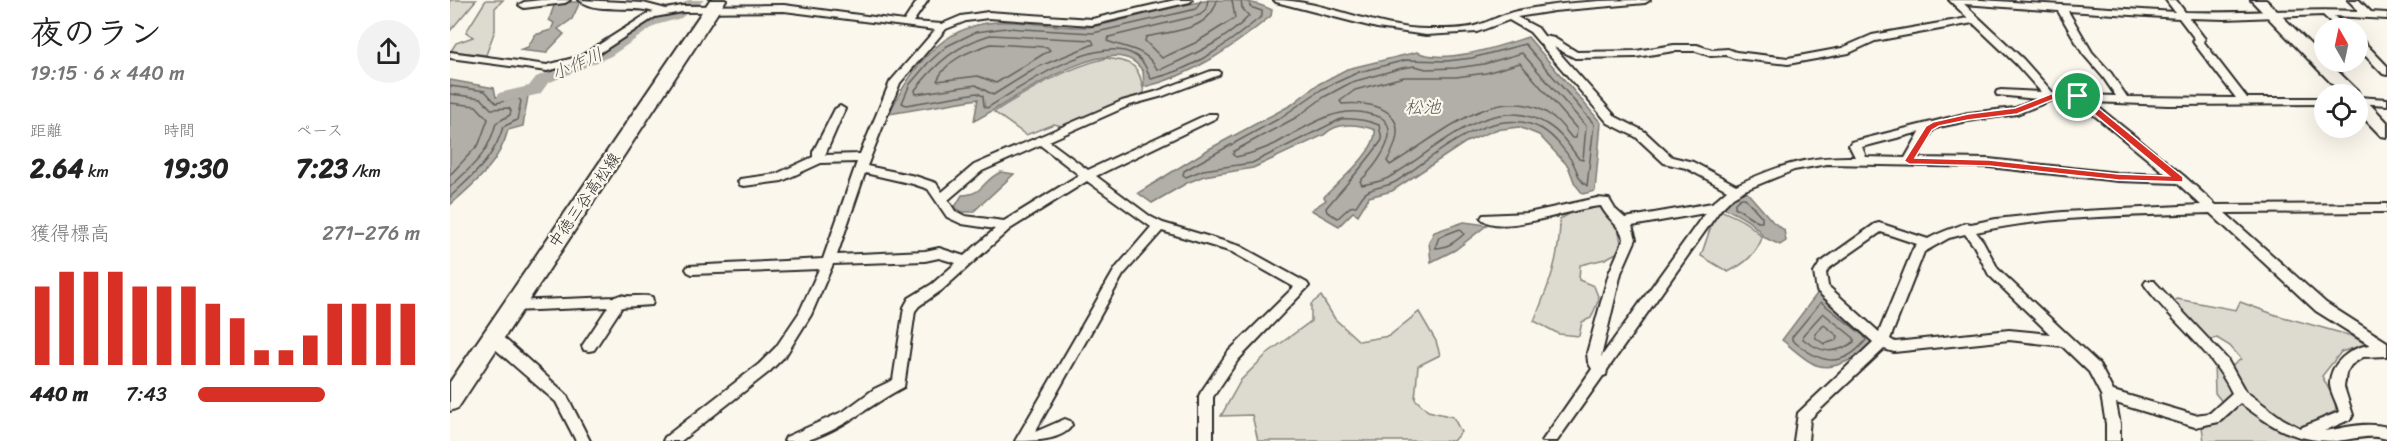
<!DOCTYPE html>
<html lang="ja">
<meta charset="utf-8">
<style>
body{margin:0;font-family:Sriracha,"Klee One",sans-serif;background:#f2f2f2;color:#222;height:100vh;display:flex;flex-direction:column;font-size:22px;white-space:nowrap}
*{box-sizing:border-box;margin:0}
p{font-size:20px;color:#767676}
.icon{flex:none;width:33px;height:33px;fill:none;stroke:currentColor;stroke-width:2;stroke-linecap:round;stroke-linejoin:round}
.map{position:relative;flex:1;overflow:hidden}
.drawer{display:flex;flex-direction:column;background:#fff;width:450px}
.drawer>*{flex:none}
.needle{width:39px;rotate:351deg}
.buttons{position:absolute;left:1864px;top:18px;display:grid;gap:12px}
.buttons a{display:grid;place-items:center;width:54px;height:54px;border-radius:50%;background:#fff;box-shadow:0 6px 24px #0002;font-size:30px}
.pin{position:absolute;display:grid;place-items:center;width:51px;height:51px;color:#fff;margin:-26px;border:3px solid #fff;border-radius:50%;box-shadow:0 2px 6px #0007}
.round{display:grid;place-items:center;flex:none;width:63px;height:63px;border-radius:32px;background:#f2f2f2}
.summary{display:flex;align-items:center;justify-content:space-between;height:102px;padding:0 30px}
h1{font-size:33px;font-weight:700;line-height:45px}
.stats{display:grid;grid-template-columns:repeat(3,1fr);gap:9px;height:102px;padding:6px 30px}
.stats div{display:grid;align-content:center}
.stats b{font-size:26px;font-weight:700}
.stats small{font-size:16px;font-weight:400}
.stats p{font-size:16px}
.chart{height:168px;padding:12px 30px}
.chart p{display:flex;justify-content:space-between}
.chart svg{width:100%;height:108px;margin-top:6px;stroke:#d93025;stroke-width:6}
ul{padding:0 30px;list-style:none;font-size:20px}
li{display:grid;grid-template-columns:96px 72px 1fr;align-items:center;height:45px}
li i{height:15px;border-radius:8px;background:#d93025}
main{display:flex;flex:1;min-height:0}
.map>svg:first-child{display:block}
.green{fill:#dddad0;stroke:#84827e;stroke-width:1.5}
.water{fill:#b1afa7;stroke:#7b7a75;stroke-width:1.5}
.lines{fill:none;stroke-linecap:round;stroke-linejoin:round}
.shore{stroke:#61605d;stroke-width:1.5}
.river{fill:#b1afa7;fill-rule:evenodd}
.minor-casing{stroke:#2b2b2b;stroke-width:4}
.secondary-casing{stroke:#2b2b2b;stroke-width:4}
.primary-casing{stroke:#2b2b2b;stroke-width:4}
.minor{fill:#fbf7ec;fill-rule:evenodd}
.secondary{fill:#fbf7ec;fill-rule:evenodd}
.primary{fill:#fbf7ec;fill-rule:evenodd}
.route{fill:#d93025;stroke:#fff;stroke-width:1.5;fill-rule:evenodd}
.labels{text-anchor:middle;dominant-baseline:central;stroke-width:4.5;stroke-linejoin:round;paint-order:stroke}
.street-label{font-size:16px;fill:#2b2b2b;stroke:#fbf7ec}
.water-label{font-size:18px;font-style:italic;fill:#5a5956;stroke:#fbf7ec}
</style>
<main>
<section class="drawer">
<div class="summary"><div><h1>夜のラン</h1><p>19:15 · 6 × 440 m</p></div><a class="round"><svg class="icon" aria-label="share" viewBox="0 0 24 24"><path d="M12 15V3M7 8l5-5 5 5M5 13v7h14v-7"/></svg></a></div>
<div class="stats">
<div><p>距離</p><b>2.64<small> km</small></b></div>
<div><p>時間</p><b>19:30</b></div>
<div><p>ペース</p><b>7:23<small> /km</small></b></div>
</div>
<div class="chart"><p><span>獲得標高</span>271–276 m</p>
<svg viewBox="0 0 160 44" preserveAspectRatio="none"><path d="M5 44V12M15 44V6M25 44V6M35 44V6M45 44V12M55 44V12M65 44V12M75 44V19M85 44V25M95 44V38M105 44V38M115 44V32M125 44V19M135 44V19M145 44V19M155 44V19"/></svg>
</div>
<ul>
<li><b>440 m</b>7:43<i style="width:57%"></i></li>
</ul>
</section>
<div class="map">
<svg width="1937" height="441" viewBox="0 0 1937 441">
<rect width="100%" height="100%" fill="#fbf7ec"/>
<filter id="ink" filterUnits="userSpaceOnUse"><feTurbulence type="fractalNoise" baseFrequency=".0167" numOctaves="2"/><feDisplacementMap in="SourceGraphic" scale="12" xChannelSelector="R" yChannelSelector="G"/><feConvolveMatrix kernelMatrix="1 2 1 2 8 2 1 2 1" color-interpolation-filters="sRGB"/></filter>
<g filter="url(#ink)">
<g class="green">
<polygon points="0,0 26,0 0,31"/>
<polygon points="36,0 53,0 45,8 45,30 36,55 1,51 6,43 23,37 16,32"/>
<path d="M657 58C685 63 689 65 694 93L616 127 604 124 576 135 544 112C581 89 615 68 657 58Z"/>
<path d="M1152 206 1169 231 1172 250 1155 259 1130 265 1129 280 1144 286 1149 299 1141 318 1132 322 1129 336 1109 334 1084 321C1099 285 1110 258 1110 219L1132 207Z"/>
<path d="M1270 210C1286 217 1302 223 1312 238 1306 255 1294 264 1278 272L1251 256 1264 217Z"/>
<polygon points="871,296 885,319 909,341 939,336 969,312 986,341 990,355 968,366 965,399 978,411 1003,417 1011,432 1003,441 808,441 802,415 771,416 791,380 819,352 861,321 861,304"/>
<polygon points="1727,299 1786,310 1790,302 1826,315 1902,336 1916,344 1891,352 1872,376 1885,401 1886,411 1857,424 1835,431 1855,441 1754,441 1752,427 1772,422 1781,413 1765,393 1764,363 1782,366 1791,359 1780,346 1767,338 1757,340 1718,305"/>
</g>
<g class="water">
<path d="M760 0C782 0 803 0 822 10L821 16C783 47 742 76 694 87L693 71C690 68 687 63 683 61 647 38 558 104 524 121L528 99 439 114C464 62 498 18 562 22 588 23 614 28 639 27 653 26 667 21 680 18 706 11 733 5 760 0Z"/>
<polygon points="123,2 130,2 122,19 108,29 114,34 96,53 69,50 78,47 85,35 101,30 104,23 99,20 105,3"/>
<path d="M1078 37 1151 123 1145 191 1133 194 1125 184 1118 166 1089 135 1069 127 1045 130 1016 142 942 191 919 197 908 215 903 212 889 226 861 210 876 200 874 197C889 181 927 152 925 130 909 124 887 121 874 135L803 168 754 176 737 183 702 203 688 193 759 149 841 105 867 85 897 69 967 52C996 65 1049 46 1078 37Z"/>
<path d="M0 80 44 88 46 97 79 90 73 126 58 130C49 164 25 183 0 205Z"/>
<path d="M551 172 564 174 523 212H512L505 207 512 195C535 194 532 180 551 172Z"/>
<path d="M1293 190H1295L1323 222 1334 230 1336 241 1330 245 1313 237C1306 223 1288 215 1274 208L1281 197Z"/>
<polygon points="1014,222 1037,225 1005,250 981,262 979,242 984,232"/>
<path d="M1369 291 1423 340C1412 357 1381 374 1362 363 1351 357 1341 347 1332 340Z"/>
</g>
<g class="lines">
<g class="shore">
<path d="M751 0 746 9 643 33 556 28 526 32 497 46 478 63 460 84 452 103 456 105 527 93 533 96 534 106 537 108C569 89 648 31 686 56 694 61 697 70 701 79 744 70 779 43 812 16V11L800 7 799 0"/>
<path d="M758 0 756 9 750 15 659 37 657 41C678 49 695 48 707 69H712C742 55 776 41 799 16L792 8 791 0"/>
<path d="M767 0C760 31 722 31 696 37L695 41 712 58 745 43 785 18 782 0"/>
<path d="M540 35 642 40 644 44 588 67 543 95 526 85 466 94 465 90C486 63 507 45 540 35Z"/>
<path d="M541 44 597 47 600 50 546 83 528 76 487 81C496 59 520 51 541 44Z"/>
<path d="M1075 44 1144 124 1137 186C1128 180 1128 172 1123 163 1116 151 1104 136 1092 129 1042 102 987 155 947 181 938 187 927 186 917 192 913 194 909 202 906 206L900 207 888 218 877 212 876 208C895 185 915 165 932 140L929 125C916 120 904 118 891 119L802 163 753 170 736 177 733 175 734 171 746 164 830 118 872 89 909 72 956 60 997 61 1022 58Z"/>
<path d="M1072 53 1136 126 1133 160 1129 159C1120 147 1111 133 1098 125 1042 88 984 153 938 178 930 182 921 183 912 185L910 181C922 170 953 134 932 118 929 116 923 115 919 114 886 104 853 129 825 144 812 150 800 154 786 157L783 155 784 151 847 117 874 97 902 82 952 68 965 66 976 69 1006 68 1034 64Z"/>
<path d="M1070 63 1127 129 1126 138H1122C1116 131 1111 123 1103 117 1049 76 985 140 940 165L937 161C963 117 935 101 892 104L890 101 905 90 954 77H1006L1036 73Z"/>
<path d="M0 86 35 91 46 103 68 98 71 101 67 120 53 127C44 159 23 175 0 197"/>
<path d="M0 94 31 98 41 109 59 108 61 111 60 115 46 123C38 155 23 165 0 187"/>
<polyline points="0,103 26,106 38,119 29,144 0,175"/>
<polygon points="1291,198 1295,198 1312,217 1312,222 1308,222 1285,207 1285,203"/>
<path d="M1010 229 1014 234C1005 242 997 248 985 248L989 237Z"/>
<path d="M1371 302 1414 336 1416 340C1391 371 1368 362 1342 340V337Z"/>
<path d="M1373 313 1404 338V342C1384 355 1371 353 1353 339V335Z"/>
<polygon points="1374,325 1388,336 1387,340 1374,344 1366,338 1365,334"/>
</g>
<polygon class="river" points="238,0 254,0 231,18 206,25 161,56 98,83 90,94 55,102 47,97 49,93 79,86 86,77 151,50 196,19 221,12"/>
<g class="minor-casing">
<g id="minor">
<polygon points="91,0 120,0 115,3 74,8 69,5 74,2"/>
<path d="M129 0 193 3 216 9 232 6 334 5 454 21 468 0H478L463 22 492 24 511 16 538 12 642 19 725 0H742L740 2 642 25 538 18 516 21 496 29 450 83 417 166 465 176 486 183 492 192 524 165 672 101 705 92 761 71H769L770 73 769 75 713 96 680 105 599 141 638 170 758 114H766L767 116 766 118 646 176 701 217 713 223 790 246 857 283 859 286 788 360 763 397V441H749V396L751 392 778 352 844 287 782 252 712 231 673 275 585 432 615 419 620 421 622 425C613 441 582 441 565 441L665 269 701 227 637 181 560 229 492 290 469 306 465 311 454 387C421 404 394 429 358 440 351 441 341 441 334 441L336 437 394 411 424 389 443 380 454 307 459 298 482 284 506 263 489 258 475 261 383 264 361 315 336 355 319 372 231 441H213L215 437 309 364 326 347 349 313 369 269 242 274 238 272 236 269 238 266 373 259 407 162 371 163 332 181 294 186 290 185 288 182 290 179 326 174 363 157V152L385 109 390 106 395 109 375 155 410 154 440 82 485 30 334 11 232 12 205 17 139 60 97 71 0 58V52L97 65 131 56 199 13 204 12C181 4 149 15 129 0ZM590 145 629 175 554 221 515 216 505 211 498 200 532 171ZM415 173 463 184 478 189 497 217 512 224 545 229 514 256 489 248 475 251 387 255Z"/>
<path d="M824 0C876 0 925 29 978 29 993 29 1014 30 1028 25 1041 21 1053 14 1067 11 1111 2 1155 0 1200 0L1195 3 1104 11 1067 17 1088 28 1094 36 1104 38 1127 52 1186 51 1224 45H1247L1262 50 1278 49 1286 52 1338 58 1392 48 1422 35 1518 18 1499 0H1531L1725 12 1716 0H1726L1735 12C1793 14 1851 8 1909 11L1898 0H1909L1921 12 1937 13V19L1884 16 1897 28H1887L1873 15 1775 19 1739 18 1755 39 1753 41 1797 98H1875V104L1718 105 1642 102 1734 176 1766 205 1937 204V212L1775 213 1876 303 1937 342V356L1913 357 1901 365 1896 373 1894 387 1903 415 1901 419 1874 431C1895 428 1915 421 1937 427V439C1919 434 1905 439 1887 441 1842 441 1824 428 1790 403L1769 422 1745 427 1666 403 1670 424V441H1656V424L1651 395 1639 372 1612 346 1559 340 1444 352 1434 349 1360 419 1358 441H1344L1348 413 1423 342 1367 291 1364 273 1370 263 1425 224 1429 223 1478 239C1490 232 1504 228 1516 223L1521 224 1546 219 1613 212 1751 205 1727 183 1668 181 1539 167 1377 164 1344 170 1295 190 1283 197 1270 210 1157 370 1156 375 1153 376 1107 441H1092L1142 369 1138 362 1137 353 1159 273 1174 239C1169 224 1158 220 1151 206 1126 207 1048 238 1031 218L1033 215 1078 213 1147 198 1159 199 1165 209 1175 218 1262 203 1277 190 1236 168 1214 163 1186 137 1158 123 1080 32 1059 20 1027 32 976 35 927 28 826 2ZM1514 4 1608 11 1633 54 1653 77 1666 96 1633 95 1628 93 1624 95 1604 94 1573 59ZM1618 11 1729 18 1745 39 1743 41 1744 43 1786 98 1677 97 1661 73 1642 52ZM1523 23 1565 63 1591 92 1551 90 1547 91 1546 93 1547 95 1587 99 1565 108 1518 113 1401 142 1399 145 1405 157C1356 156 1330 165 1286 185L1243 162 1222 157 1194 131 1166 117 1104 47 1125 58 1186 57 1224 51H1246L1261 56 1276 55 1284 58 1338 64 1399 53 1425 41ZM1602 100 1628 102 1717 175 1668 173 1539 159 1467 158 1483 130 1489 127 1518 121 1567 114ZM1470 132 1455 158 1416 157 1412 147ZM1255 213 1151 357 1171 273 1186 239 1182 226ZM1760 213 1866 311 1920 345C1901 347 1879 363 1880 385 1881 394 1887 402 1889 412L1850 428 1833 419 1795 391 1777 359 1704 281H1696L1694 284 1696 287C1724 324 1762 351 1782 393L1760 413 1745 415 1663 391 1649 364 1548 269 1533 241 1526 232C1602 215 1683 216 1760 213ZM1431 232 1467 244 1463 249 1429 332 1378 286 1376 273 1378 269ZM1515 234 1524 246 1539 275 1600 334 1559 330 1445 342 1440 339 1474 252 1499 238Z"/>
<polygon points="1908,39 1912,40 1937,66 1937,75 1933,74 1908,48"/>
<polygon points="1908,97 1937,99 1937,105 1908,103"/>
<path d="M170 295C180 298 191 294 202 297L203 301 202 305 172 307 144 350 139 351 134 350 132 346 158 307 62 311 57 310 56 306 57 302 62 301 165 297Z"/>
<polygon points="42,333 55,339 116,394 140,441 126,441 106,402 37,342 35,338 37,334"/>
</g>
</g>
<g class="secondary-casing">
<g id="secondary">
<polygon points="1801,0 1816,0 1875,59 1875,62 1878,62 1907,90 1909,94 1908,95 1892,94"/>
<polygon points="1908,97 1914,98 1937,122 1937,137 1931,136 1908,112"/>
</g>
</g>
<g class="primary-casing">
<polygon id="primary" points="260,0 276,0 8,408 0,411 0,382"/>
</g>
<use href="#minor" class="minor"/>
<use href="#secondary" class="secondary"/>
<use href="#primary" class="primary"/>
</g>
</g>
<path class="route" d="M1601 94H1631L1733 177V182L1668 180 1539 166 1459 164 1454 161 1476 126 1483 122 1518 114 1565 108ZM1626 99 1719 176 1668 174 1539 160 1465 158 1482 130 1489 126 1518 120 1567 114 1602 100Z"/>
<g class="labels">
<g class="street-label">
<text transform="translate(134 200) rotate(-55)">中徳三谷高松線</text>
</g>
<g class="water-label">
<text transform="translate(127 64) rotate(-24)">小作川</text>
<text x="973" y="107">松池</text>
</g>
</g>
</svg>
<div class="buttons">
<a><svg class="needle" viewBox="-14 -14 28 28"><path d="M0-13l5 13h-10z" fill="#e53935"/><path d="M0 13l5-13h-10z" fill="#767676"/></svg></a>
<a><svg class="icon" aria-label="locate" viewBox="0 0 24 24"><circle cx="12" cy="12" r="6"/><path d="M12 2v4M12 18v4M2 12h4M18 12h4"/></svg></a>
</div>
<div class="pin" style="left:1628px;top:96px;background:#1e9e55"><svg class="icon" aria-label="arrive" viewBox="0 0 24 24"><path d="M6 21V4h12l-3 4 3 4H6"/></svg></div>
</div>
</main>
